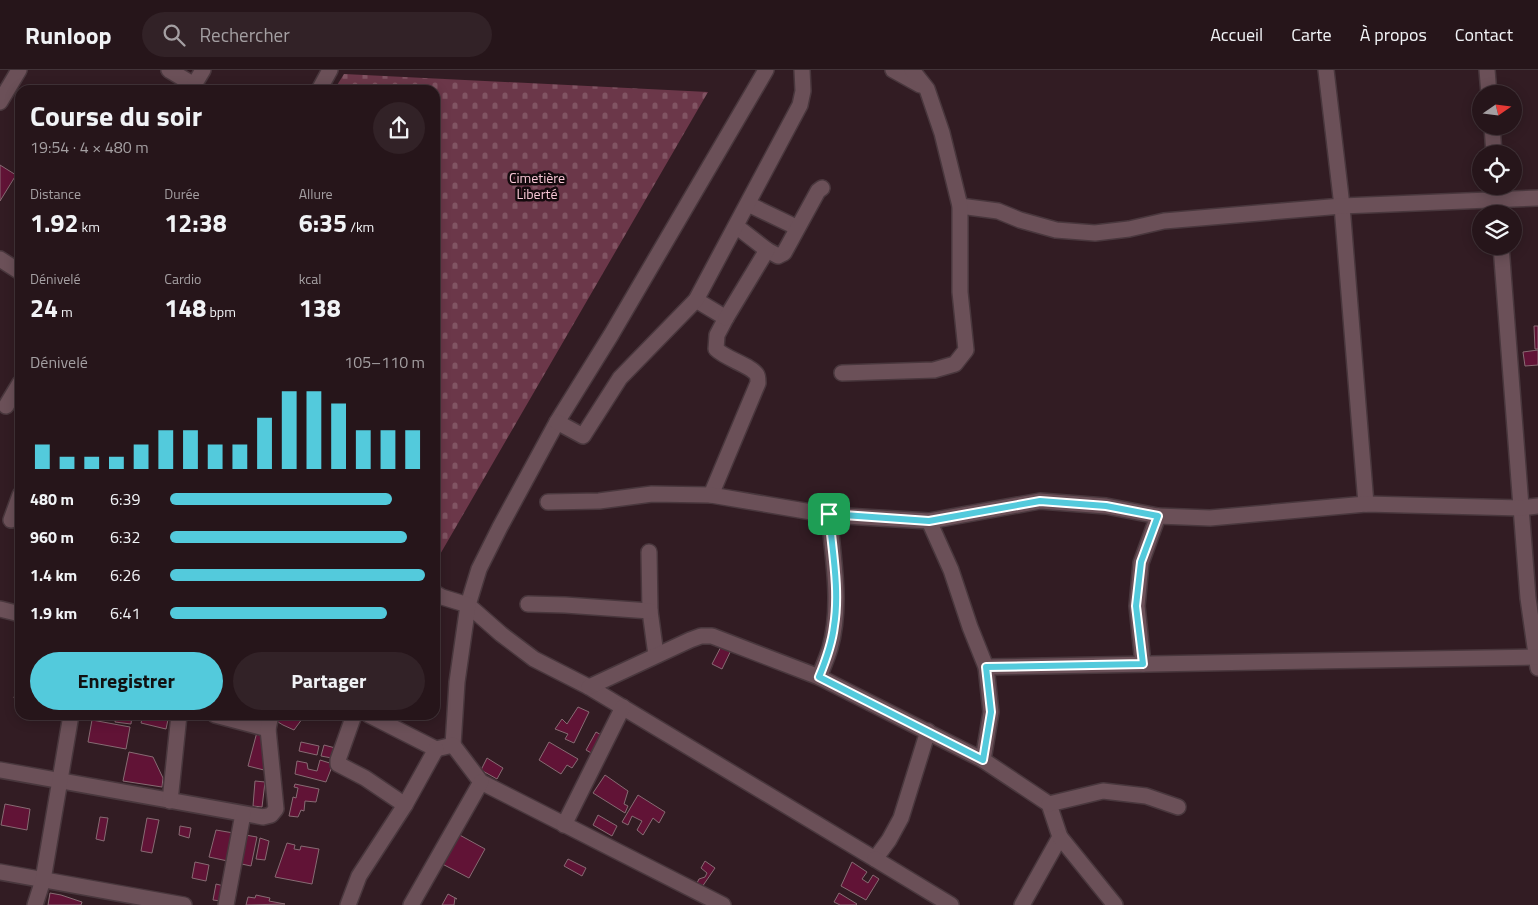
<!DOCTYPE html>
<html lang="fr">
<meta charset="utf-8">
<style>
body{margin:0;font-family:"Titillium Web",sans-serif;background:#322227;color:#f1f3f6;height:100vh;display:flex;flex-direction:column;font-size:19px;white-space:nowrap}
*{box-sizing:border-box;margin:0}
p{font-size:16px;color:#a49fa2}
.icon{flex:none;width:28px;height:28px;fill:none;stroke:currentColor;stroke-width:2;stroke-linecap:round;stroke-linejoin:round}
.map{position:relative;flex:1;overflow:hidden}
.drawer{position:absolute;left:15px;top:15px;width:425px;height:635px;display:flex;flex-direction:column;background:#26151a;border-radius:15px;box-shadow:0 2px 12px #0003,0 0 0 1px #423439}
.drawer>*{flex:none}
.needle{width:32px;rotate:76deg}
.tools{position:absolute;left:1472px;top:15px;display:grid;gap:10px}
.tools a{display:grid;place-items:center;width:50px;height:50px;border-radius:50%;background:#26151a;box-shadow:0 2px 12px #0003,0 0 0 1px #423439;font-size:25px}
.pin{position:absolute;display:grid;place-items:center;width:42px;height:42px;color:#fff;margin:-21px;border-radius:10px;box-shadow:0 2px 8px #0006}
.round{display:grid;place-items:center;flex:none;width:52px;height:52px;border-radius:26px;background:#322227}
.headline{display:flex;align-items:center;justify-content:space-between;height:85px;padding:0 15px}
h1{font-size:28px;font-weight:700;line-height:38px}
.metrics{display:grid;grid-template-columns:repeat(3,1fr);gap:8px;height:85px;padding:5px 15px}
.metrics div{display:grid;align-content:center}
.metrics b{font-size:25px;font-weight:700}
.metrics small{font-size:14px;font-weight:400}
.metrics p{font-size:14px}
.chart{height:140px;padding:10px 15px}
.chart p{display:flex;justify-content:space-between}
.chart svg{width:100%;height:90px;margin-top:5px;stroke:#53cadc;stroke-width:6}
.cta{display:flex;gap:10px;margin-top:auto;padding:10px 15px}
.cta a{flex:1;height:58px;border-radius:30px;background:#53cadc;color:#111;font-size:20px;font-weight:700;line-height:58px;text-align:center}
.cta a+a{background:#322227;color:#f1f3f6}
ul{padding:0 15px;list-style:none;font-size:16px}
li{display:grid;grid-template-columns:80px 60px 1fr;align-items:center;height:38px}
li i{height:12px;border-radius:6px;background:#53cadc}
header{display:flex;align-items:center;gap:30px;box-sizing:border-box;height:70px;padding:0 25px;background:#26151a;border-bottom:1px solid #423439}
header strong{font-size:24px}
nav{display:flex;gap:28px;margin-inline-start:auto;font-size:18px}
.search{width:350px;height:45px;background:#322227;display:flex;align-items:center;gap:12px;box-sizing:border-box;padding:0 18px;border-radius:28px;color:#a49fa2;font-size:19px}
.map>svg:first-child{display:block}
.cemetery{fill:url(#cemetery-stones)}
.building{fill:#611336;stroke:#876b73}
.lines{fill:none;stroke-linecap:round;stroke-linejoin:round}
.minor-casing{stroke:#49373d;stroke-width:18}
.minor{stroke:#6b5058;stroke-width:15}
.route-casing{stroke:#fff;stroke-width:10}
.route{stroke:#53cadc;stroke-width:6}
.labels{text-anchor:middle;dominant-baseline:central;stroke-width:5;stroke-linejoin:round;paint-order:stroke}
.park-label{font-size:14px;fill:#f7c6d5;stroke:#140a0d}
</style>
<header>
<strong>Runloop</strong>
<div class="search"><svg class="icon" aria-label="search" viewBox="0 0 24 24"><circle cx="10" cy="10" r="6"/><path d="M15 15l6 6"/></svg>Rechercher</div>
<nav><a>Accueil</a><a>Carte</a><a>À propos</a><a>Contact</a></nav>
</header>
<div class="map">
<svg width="1538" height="835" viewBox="0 0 1538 835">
<defs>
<pattern id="cemetery-stones" width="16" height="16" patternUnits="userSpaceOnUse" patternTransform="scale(1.25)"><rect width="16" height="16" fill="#6b3749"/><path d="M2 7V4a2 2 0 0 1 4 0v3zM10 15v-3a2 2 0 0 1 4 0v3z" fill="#815463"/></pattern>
</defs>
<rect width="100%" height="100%" fill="#321c23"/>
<polygon class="cemetery" points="344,4 708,22 435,493 435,20 334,20"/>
<g class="building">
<polygon points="0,95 16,105 0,131"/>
<polygon points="1534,256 1538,256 1538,279 1535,279"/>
<polygon points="1538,280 1538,295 1525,296 1523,282"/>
<polygon points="726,567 735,572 722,599 712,594"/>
<polygon points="20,605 20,630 14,628"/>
<polygon points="578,637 589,642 574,673 565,669 568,664 555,659 562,649 567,654"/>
<polygon points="116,645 132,645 131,654 115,652"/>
<polygon points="143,645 169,645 166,659 141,653"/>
<polygon points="275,645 305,645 294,660 283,655 273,649"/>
<polygon points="92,650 130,657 126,679 88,672"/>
<polygon points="257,662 272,666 264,700 248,696"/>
<polygon points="596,662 603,666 593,684 586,680"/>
<polygon points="301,672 319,676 317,685 299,681"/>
<polygon points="549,672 578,689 572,698 567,695 561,704 539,690"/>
<polygon points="324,675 339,679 337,689 321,686"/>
<polygon points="129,682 153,687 163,708 162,717 123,711"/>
<polygon points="487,688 503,698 497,709 481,700"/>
<polygon points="320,690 333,694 326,712 295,704 297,691 307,693 308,699 317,701"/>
<polygon points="605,705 628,721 624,734 628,736 625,743 593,723"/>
<polygon points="255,711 265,712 262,737 253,736"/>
<polygon points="295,714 319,719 316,732 305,731 304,741 301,740 298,747 289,746 293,727 296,728 298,718 294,717"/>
<polygon points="638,725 665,742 659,753 653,748 643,765 637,760 642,751 632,746 628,755 622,752"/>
<polygon points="5,734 30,739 27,760 1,755"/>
<polygon points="598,745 617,756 612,766 593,755"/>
<polygon points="100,747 108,748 104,771 96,769"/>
<polygon points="147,748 159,750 152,783 141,781"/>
<polygon points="180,756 191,758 189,768 179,765"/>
<polygon points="447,758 485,779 469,808 431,788"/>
<polygon points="216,760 257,767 251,796 209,787"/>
<polygon points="260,768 269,771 265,790 256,789"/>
<polygon points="287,773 295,775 294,779 300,780 301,776 319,779 312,814 275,807"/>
<polygon points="568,789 586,798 582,806 564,796"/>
<polygon points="705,791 715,798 702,817 696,815 699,809 705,807 707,803 701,798"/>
<polygon points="195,792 209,795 206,811 192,808"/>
<polygon points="852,792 867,802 862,809 868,813 873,805 879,809 866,830 841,816"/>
<polygon points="216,814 224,816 221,831 213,830"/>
<polygon points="50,823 61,825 82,832 81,835 48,835"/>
<polygon points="839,823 857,834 856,835 840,835 834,832"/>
<polygon points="448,824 457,829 455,828 454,835 442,835"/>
<polygon points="256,825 270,828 269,831 285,834 246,835 248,827 255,828"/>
</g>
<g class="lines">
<g class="minor-casing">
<g id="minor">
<polyline points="169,0 194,15"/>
<polyline points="766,0 611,265 557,352 500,457 479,499 468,535 501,564 534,589 589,617 875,789 889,770 901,748 928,661"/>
<polyline points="893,0 920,15"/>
<polyline points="1326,0 1342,136 1366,434"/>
<polyline points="1487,0 1489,24"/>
<polyline points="191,20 203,0"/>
<polyline points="319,20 330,0"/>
<polyline points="0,32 19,0"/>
<polyline points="1492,56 1494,84"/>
<polyline points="1496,116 1498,144"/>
<polyline points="748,134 796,157"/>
<polyline points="960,136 998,141 1020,150 1056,160 1095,163 1129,159 1164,151 1342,136 1538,128"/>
<polyline points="1501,176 1528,528 1538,598"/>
<polyline points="767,180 778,186 784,183 818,121 822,118"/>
<polyline points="0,189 20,202"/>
<path d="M696 230 726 248 717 265 716 279C726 289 752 296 757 305 758 306 758 312 758 313L711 425"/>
<polyline points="726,248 767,180 736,156"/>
<polyline points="842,303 934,300 955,294 966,280 960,222 960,136 942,63 927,19 912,0"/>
<polyline points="6,336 20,313"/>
<polyline points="557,352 583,366 620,308 696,230 800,35 803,21 802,0"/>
<polyline points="548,432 599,431 652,424 711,425 829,445 929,451 1040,431 1106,436 1158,446 1210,448 1366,434 1521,438 1538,436"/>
<polyline points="11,450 20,425"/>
<polyline points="649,482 650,541 656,585"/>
<polyline points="435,523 442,527 468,535 457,612 453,675"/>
<polyline points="528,534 565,535 650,541"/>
<polyline points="0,539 20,544"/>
<polyline points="1143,594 1137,536 1141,493 1158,446"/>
<polyline points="986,597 1538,587"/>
<path d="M819 607C823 597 827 588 830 578 842 536 833 488 829 445"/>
<polyline points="589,617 690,570 701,566 712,566 819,607 983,690 991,642 986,597 970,557 951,500 929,451"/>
<polyline points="215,645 268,659"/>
<polyline points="354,645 338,690 338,694 365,708 405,735"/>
<polyline points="369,645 436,679 453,675 481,712 723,835"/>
<polyline points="983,690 1049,734 1060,767 1022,835"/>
<polyline points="0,700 263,747 271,745 276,739 268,659 271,645"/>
<polyline points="170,731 179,645"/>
<polyline points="1049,734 1103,721 1146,726 1178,737"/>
<polyline points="564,755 623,637"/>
<polyline points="1060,767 1115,835"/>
<polyline points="875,789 951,835"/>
<polyline points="0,802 184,835"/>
<polyline points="35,835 43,810 71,645"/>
<polyline points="226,835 243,744"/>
<polyline points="348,835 359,806 405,735 436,679"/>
<polyline points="411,835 481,712"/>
</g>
</g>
<use href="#minor" class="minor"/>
</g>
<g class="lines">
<g class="route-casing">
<path id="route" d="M1040 431 1106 436 1158 446 1141 492 1136 536 1143 594 986 597 991 642 983 690 819 607C826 590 832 574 834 556 840 520 832 480 829 444L929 451Z"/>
</g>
<use href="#route" class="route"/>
</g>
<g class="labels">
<g class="park-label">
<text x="537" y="107">Cimetière<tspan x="537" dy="16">Liberté</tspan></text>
</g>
</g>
</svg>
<div class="tools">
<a><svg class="needle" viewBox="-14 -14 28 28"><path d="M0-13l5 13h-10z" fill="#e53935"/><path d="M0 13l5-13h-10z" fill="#a49fa2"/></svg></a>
<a><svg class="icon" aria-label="locate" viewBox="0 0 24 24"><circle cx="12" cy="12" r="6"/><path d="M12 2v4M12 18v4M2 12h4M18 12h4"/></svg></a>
<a><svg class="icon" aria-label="layers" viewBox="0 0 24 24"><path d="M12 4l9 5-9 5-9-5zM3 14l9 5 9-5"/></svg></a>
</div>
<div class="pin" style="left:829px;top:444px;background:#1e9e55"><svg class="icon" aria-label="arrive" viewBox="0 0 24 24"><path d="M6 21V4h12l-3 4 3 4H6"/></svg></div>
<section class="drawer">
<div class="headline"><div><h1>Course du soir</h1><p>19:54 · 4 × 480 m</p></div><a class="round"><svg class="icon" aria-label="share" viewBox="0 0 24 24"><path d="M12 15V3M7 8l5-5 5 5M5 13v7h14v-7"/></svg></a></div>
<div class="metrics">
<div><p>Distance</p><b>1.92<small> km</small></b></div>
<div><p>Durée</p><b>12:38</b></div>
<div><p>Allure</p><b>6:35<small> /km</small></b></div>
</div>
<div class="metrics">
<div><p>Dénivelé</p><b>24<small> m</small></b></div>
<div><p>Cardio</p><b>148<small> bpm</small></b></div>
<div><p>kcal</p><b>138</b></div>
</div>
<div class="chart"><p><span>Dénivelé</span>105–110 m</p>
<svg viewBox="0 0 160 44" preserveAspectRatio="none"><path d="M5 44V32M15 44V38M25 44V38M35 44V38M45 44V32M55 44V25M65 44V25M75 44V32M85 44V32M95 44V19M105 44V6M115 44V6M125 44V12M135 44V25M145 44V25M155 44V25"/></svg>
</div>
<ul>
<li><b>480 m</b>6:39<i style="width:87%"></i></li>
<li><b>960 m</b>6:32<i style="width:93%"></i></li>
<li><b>1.4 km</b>6:26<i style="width:100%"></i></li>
<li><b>1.9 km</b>6:41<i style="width:85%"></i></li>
</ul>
<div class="cta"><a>Enregistrer</a><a>Partager</a></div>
</section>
</div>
